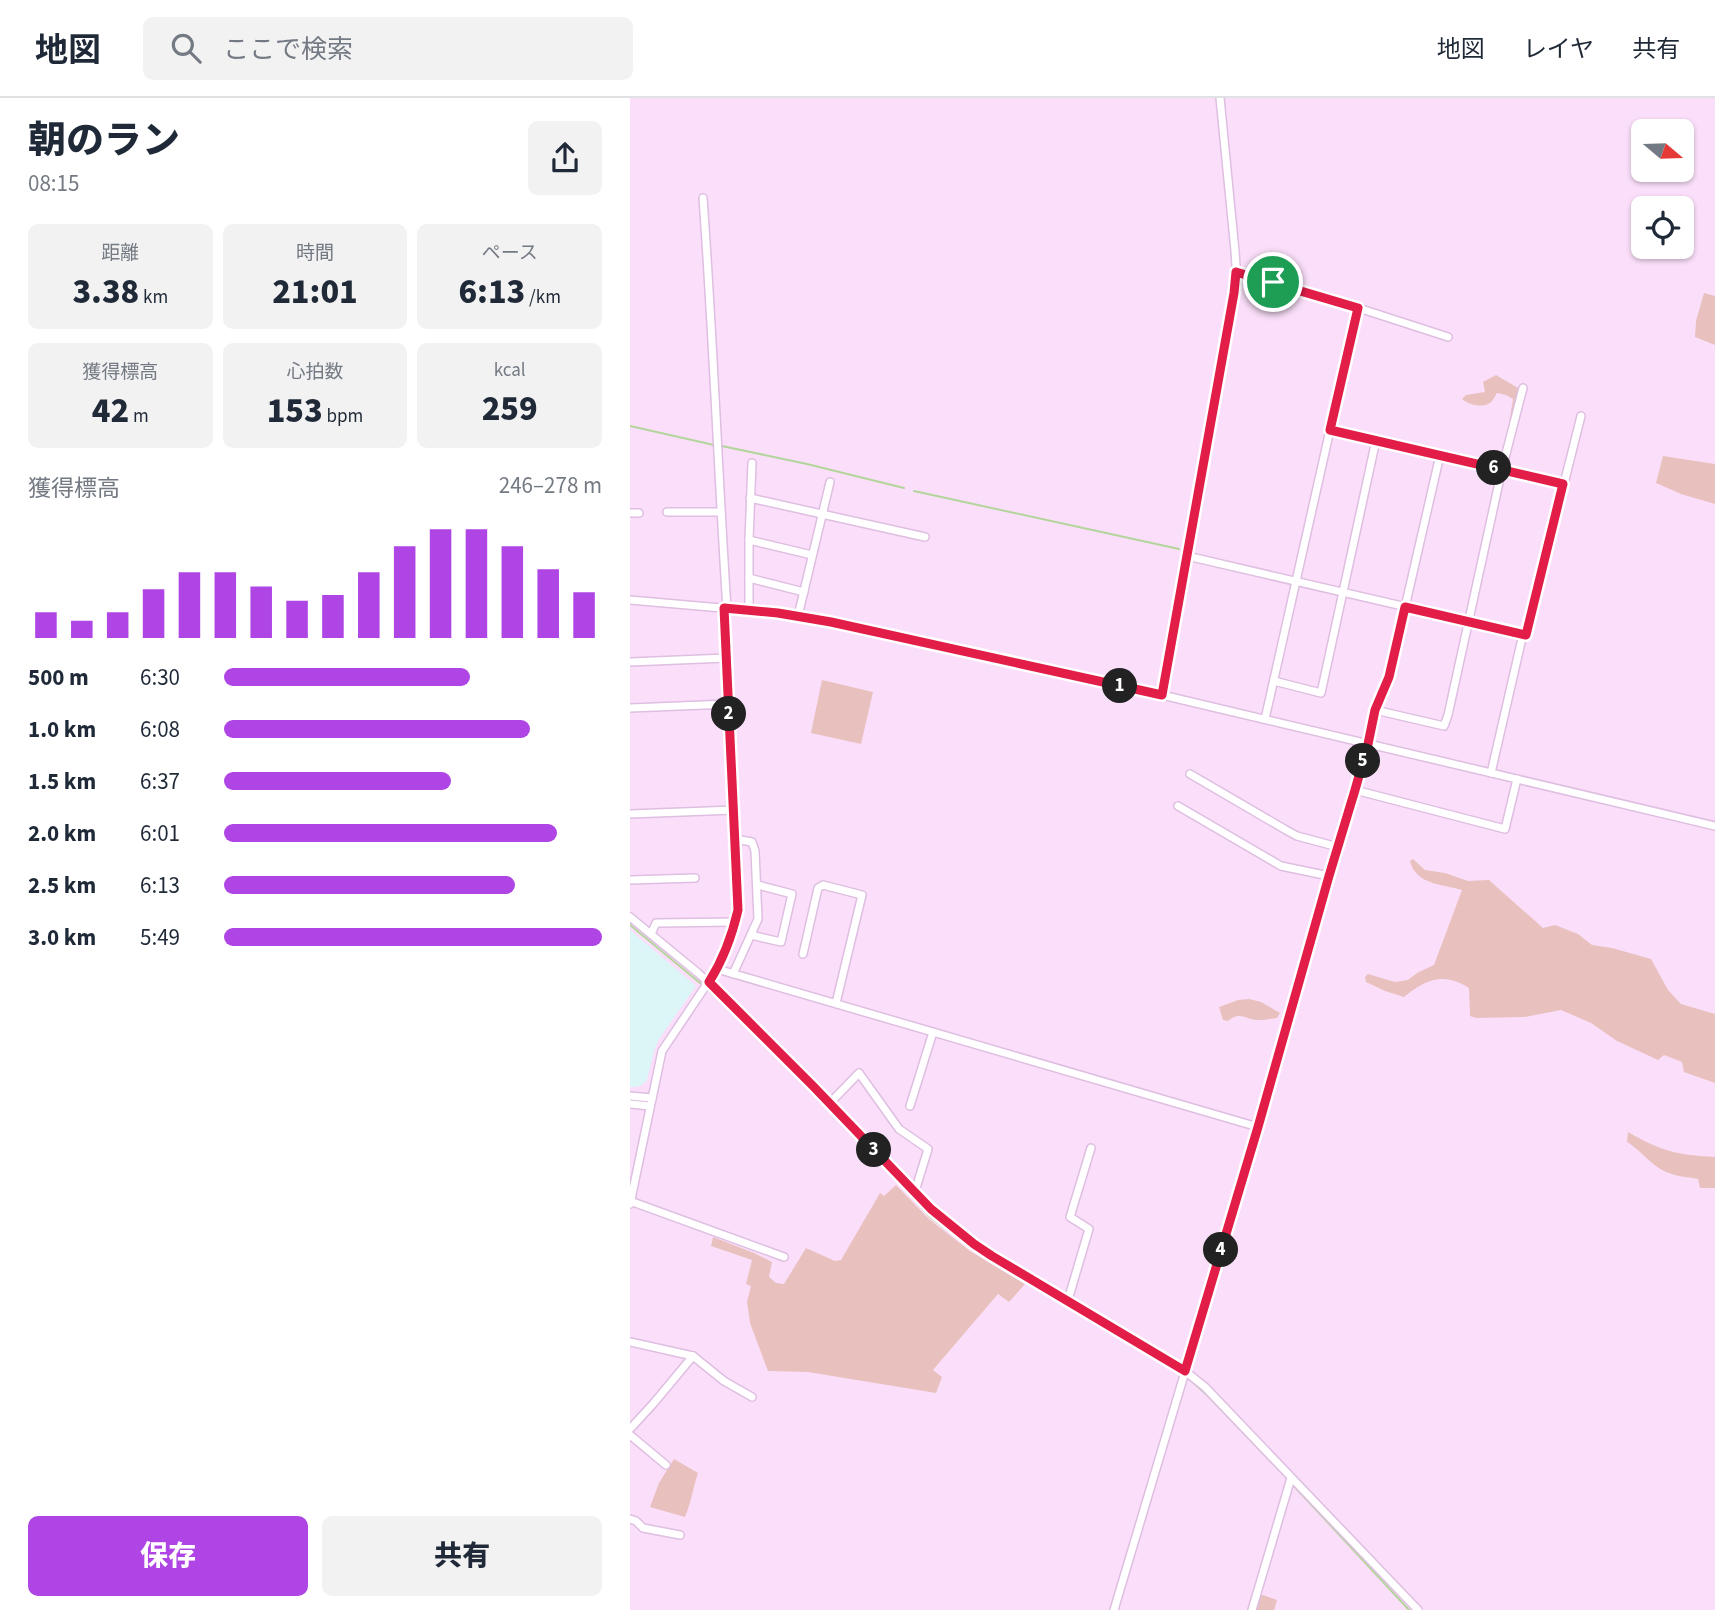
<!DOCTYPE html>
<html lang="ja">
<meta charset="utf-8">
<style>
body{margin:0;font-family:"Source Sans 3","Noto Sans JP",sans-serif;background:#f2f2f3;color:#1f2937;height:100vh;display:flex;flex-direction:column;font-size:26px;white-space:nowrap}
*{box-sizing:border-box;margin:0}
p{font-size:23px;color:#747a83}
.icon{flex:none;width:38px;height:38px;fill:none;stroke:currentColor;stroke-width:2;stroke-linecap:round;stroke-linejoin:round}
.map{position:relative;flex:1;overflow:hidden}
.panel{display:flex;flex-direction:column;background:#fff;width:630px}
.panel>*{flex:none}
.needle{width:46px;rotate:109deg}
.tools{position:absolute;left:1001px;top:21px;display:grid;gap:14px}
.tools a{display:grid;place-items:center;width:63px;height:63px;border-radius:10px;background:#fff;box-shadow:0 2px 5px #0004;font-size:35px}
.pin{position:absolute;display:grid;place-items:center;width:60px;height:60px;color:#fff;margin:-30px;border:4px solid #fff;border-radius:50%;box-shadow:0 2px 7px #0007}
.km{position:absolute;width:35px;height:35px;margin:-18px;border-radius:50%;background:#222;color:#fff;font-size:19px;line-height:35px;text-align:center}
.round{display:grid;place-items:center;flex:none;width:74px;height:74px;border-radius:10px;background:#f2f2f3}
.headline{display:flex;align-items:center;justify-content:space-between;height:119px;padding:0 28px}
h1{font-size:38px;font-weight:800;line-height:52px}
.stats{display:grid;grid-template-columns:repeat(3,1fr);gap:10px;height:119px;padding:7px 28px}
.stats div{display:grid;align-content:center;border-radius:10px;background:#f2f2f3;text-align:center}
.stats b{font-size:35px;font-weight:800}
.stats small{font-size:19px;font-weight:400}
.stats p{font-size:19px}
.chart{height:196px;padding:14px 28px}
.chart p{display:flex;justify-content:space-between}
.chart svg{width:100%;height:126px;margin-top:7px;stroke:#ae45e4;stroke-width:6}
.cta{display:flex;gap:14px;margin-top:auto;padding:14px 28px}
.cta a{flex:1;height:80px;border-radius:10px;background:#ae45e4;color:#fff;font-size:28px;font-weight:800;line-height:80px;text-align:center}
.cta a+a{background:#f2f2f3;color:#1f2937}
ul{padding:0 28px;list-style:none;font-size:23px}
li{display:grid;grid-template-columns:112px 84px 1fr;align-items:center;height:52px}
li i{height:18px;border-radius:9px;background:#ae45e4}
header{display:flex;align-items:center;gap:42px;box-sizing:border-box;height:98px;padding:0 35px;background:#fff;border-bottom:2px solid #e0e1e3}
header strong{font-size:33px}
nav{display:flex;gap:38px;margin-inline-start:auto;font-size:24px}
.search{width:490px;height:63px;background:#f2f2f3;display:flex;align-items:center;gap:18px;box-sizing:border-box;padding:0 24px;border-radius:10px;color:#747a83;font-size:26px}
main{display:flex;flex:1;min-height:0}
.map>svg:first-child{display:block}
.education{fill:#dcf5f7}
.green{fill:#e8c0be}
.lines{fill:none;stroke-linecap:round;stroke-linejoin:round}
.stream{stroke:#b3d59b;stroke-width:2}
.minor-casing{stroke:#debee1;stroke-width:10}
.minor{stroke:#fff;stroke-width:7}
.route-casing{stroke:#fff;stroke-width:14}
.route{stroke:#e11d48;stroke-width:9}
</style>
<header>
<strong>地図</strong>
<div class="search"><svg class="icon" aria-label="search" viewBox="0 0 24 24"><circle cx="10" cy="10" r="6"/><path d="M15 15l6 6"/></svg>ここで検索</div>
<nav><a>地図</a><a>レイヤ</a><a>共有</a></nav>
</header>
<main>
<section class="panel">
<div class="headline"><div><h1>朝のラン</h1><p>08:15</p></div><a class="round"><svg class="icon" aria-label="share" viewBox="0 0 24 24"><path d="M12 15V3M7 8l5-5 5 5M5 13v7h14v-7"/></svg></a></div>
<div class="stats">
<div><p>距離</p><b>3.38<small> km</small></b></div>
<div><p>時間</p><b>21:01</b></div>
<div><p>ペース</p><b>6:13<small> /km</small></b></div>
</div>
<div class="stats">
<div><p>獲得標高</p><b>42<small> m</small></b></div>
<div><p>心拍数</p><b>153<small> bpm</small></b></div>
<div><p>kcal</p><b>259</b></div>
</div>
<div class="chart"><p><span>獲得標高</span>246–278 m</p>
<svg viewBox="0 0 160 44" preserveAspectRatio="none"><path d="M5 44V35M15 44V38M25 44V35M35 44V27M45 44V21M55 44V21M65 44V26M75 44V31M85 44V29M95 44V21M105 44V12M115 44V6M125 44V6M135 44V12M145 44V20M155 44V28"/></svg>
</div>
<ul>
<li><b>500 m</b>6:30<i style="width:65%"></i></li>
<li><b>1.0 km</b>6:08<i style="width:81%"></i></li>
<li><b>1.5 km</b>6:37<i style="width:60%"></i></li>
<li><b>2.0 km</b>6:01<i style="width:88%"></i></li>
<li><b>2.5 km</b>6:13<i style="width:77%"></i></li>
<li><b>3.0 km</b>5:49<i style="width:100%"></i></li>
</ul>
<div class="cta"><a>保存</a><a>共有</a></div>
</section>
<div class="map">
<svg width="1085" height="1512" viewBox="0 0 1085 1512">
<rect width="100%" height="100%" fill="#fbdffa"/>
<polygon class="education" points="0,832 66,888 29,941 24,953 17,982 12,987 5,989 0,989"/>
<g class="green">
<polygon points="1074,195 1085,198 1085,247 1065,239 1066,223"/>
<path d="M866 277 888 290 889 292 880 333 878 332 883 301 876 297 867 295C865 298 863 303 860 305 852 310 839 307 832 301L836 297 855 294 853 284Z"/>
<polygon points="1033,358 1085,366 1085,406 1051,396 1026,385"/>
<polygon points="192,582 243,594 231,646 181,635"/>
<path d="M783 761 795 772 815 775 838 783 859 782 913 830 925 827 948 836 962 847 982 850 1021 861 1038 892 1051 906 1085 916V985L1054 974 1052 964 1034 957 1028 962 987 943 961 925 931 912 895 919 846 920 840 918 839 890C814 874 796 881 774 899L755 893 736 884 735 879 738 876 765 884 778 882 787 875 804 867 832 792C812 786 786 787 780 763Z"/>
<path d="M619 901 631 904 650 915 647 920C640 921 634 922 627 922 614 921 610 913 598 923L593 922 589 909 608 902Z"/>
<path d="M998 1034C1031 1053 1047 1057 1085 1059V1090H1070L1068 1081C1059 1079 1048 1079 1039 1075 1023 1070 1011 1052 997 1044Z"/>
<polygon points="266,1087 299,1121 340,1153 395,1186 379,1204 368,1196 303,1272 312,1279 306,1295 178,1274 138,1273 120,1225 117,1204 121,1188 116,1186 122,1162 81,1148 83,1139 124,1155 142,1164 139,1179 146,1185 154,1186 176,1150 205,1163 211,1162 250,1095 254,1098"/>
<path d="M44 1361 68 1375C63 1390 61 1405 55 1419L20 1409 29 1385Z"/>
<polygon points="633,1497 647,1502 644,1512 625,1512 629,1498"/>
</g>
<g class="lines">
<g class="stream">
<polyline points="0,328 84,347"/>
<polyline points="92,348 177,366 274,390"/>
<polyline points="284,393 549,451"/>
<polyline points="0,827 70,885"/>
<polyline points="80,894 103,914 239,1053 300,1119 349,1156 402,1186"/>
<polyline points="518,1255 550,1275"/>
<polyline points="558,1280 578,1298 656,1379"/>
<polyline points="663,1387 779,1512"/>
</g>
<g class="minor-casing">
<g id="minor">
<path d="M73 100C83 237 88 374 97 511"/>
<polyline points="606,174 679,194 818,239"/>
<polyline points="700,332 728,210"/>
<polyline points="120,400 295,439"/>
<polyline points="37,414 91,414"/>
<polyline points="0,415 9,415"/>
<polyline points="119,442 182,457"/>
<polyline points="557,458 893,536"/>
<polyline points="119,480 174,494"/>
<polyline points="0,502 148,515 201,524 532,597 1085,728"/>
<polyline points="119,512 119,442 122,365"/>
<polyline points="168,518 200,384"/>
<polyline points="0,564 96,560"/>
<polyline points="644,583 691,595 746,342"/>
<polyline points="532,597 604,195 606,168 605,153 590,0"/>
<polyline points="0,610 98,606"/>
<polyline points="745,612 759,579 810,357"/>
<polyline points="635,621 700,332 933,386"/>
<polyline points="861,675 893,536 896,537 951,318"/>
<polyline points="560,676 656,732 667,738 708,749"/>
<polyline points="725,692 875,731 887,681"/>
<polyline points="548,708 651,768 699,778"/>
<polyline points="0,716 104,712"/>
<polyline points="0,782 65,780"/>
<polyline points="0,819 68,875 97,901 183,988 301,1111 344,1146 362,1159 555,1273 575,1289 788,1512"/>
<polyline points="21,836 26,825 105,824"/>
<polyline points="121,837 151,844 162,796 128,787"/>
<polyline points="173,856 188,790 193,787 232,797 206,905"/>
<polyline points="87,871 628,1029"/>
<polyline points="103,876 128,821 125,753 122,744 105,741"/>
<polyline points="0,998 22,1000"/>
<polyline points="200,1005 229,975 269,1031 298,1051 287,1087 283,1092"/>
<polyline points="0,1006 20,1008"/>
<polyline points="280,1008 303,934"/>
<polyline points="0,1103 154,1159"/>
<polyline points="0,1106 32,953 87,871 97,849 108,812 94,510"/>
<polyline points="438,1202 459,1131 440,1119 461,1050"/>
<polyline points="0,1244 63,1258 94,1283 122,1299"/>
<polyline points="0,1331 23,1306 63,1258"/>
<polyline points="0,1337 36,1367"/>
<polyline points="0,1421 6,1423 13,1430 50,1437"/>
<polyline points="484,1512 628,1029 699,778 725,692 738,646 745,612 814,628 818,617 872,371 893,290"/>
<polyline points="622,1512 661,1380"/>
</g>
</g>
<use href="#minor" class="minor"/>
</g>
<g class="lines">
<g class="route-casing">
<path id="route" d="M606 174 728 210 700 332 933 386 896 537 775 509 759 579 745 612 738 646 725 692 699 778 628 1029 555 1273 362 1158 344 1146 301 1111 183 988 79 884C93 862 102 838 108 812L94 510 148 515 201 524 532 597 604 195Z"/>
</g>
<use href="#route" class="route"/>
</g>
</svg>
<div class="tools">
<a><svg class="needle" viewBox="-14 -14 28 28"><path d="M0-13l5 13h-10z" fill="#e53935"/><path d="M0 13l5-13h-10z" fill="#747a83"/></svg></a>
<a><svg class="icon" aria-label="locate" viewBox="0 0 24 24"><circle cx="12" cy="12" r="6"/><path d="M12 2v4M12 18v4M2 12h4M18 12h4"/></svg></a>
</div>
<div class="pin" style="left:643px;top:184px;background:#1e9e55"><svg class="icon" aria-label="arrive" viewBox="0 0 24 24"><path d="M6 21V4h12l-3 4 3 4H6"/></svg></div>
<b class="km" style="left:490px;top:588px">1</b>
<b class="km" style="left:99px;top:616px">2</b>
<b class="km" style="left:244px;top:1052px">3</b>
<b class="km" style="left:591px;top:1152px">4</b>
<b class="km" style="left:733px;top:663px">5</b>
<b class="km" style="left:864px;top:370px">6</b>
</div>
</main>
